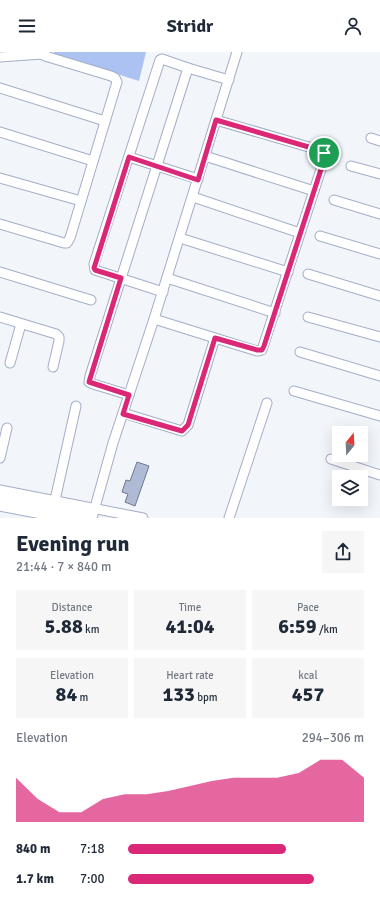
<!DOCTYPE html>
<meta charset="utf-8">
<style>
body{margin:0;font-family:Signika,sans-serif;background:#f6f6f7;color:#1f2937;height:100vh;display:flex;flex-direction:column;font-size:15px;white-space:nowrap}
*{box-sizing:border-box;margin:0}
p{font-size:13px;color:#747a83}
.icon{flex:none;width:22px;height:22px;fill:none;stroke:currentColor;stroke-width:2;stroke-linecap:round;stroke-linejoin:round}
.map{position:relative;height:466px;overflow:hidden}
.side{display:flex;flex-direction:column;background:#fff;flex:1}
.side>*{flex:none}
.needle{width:26px;rotate:18deg}
.controls{position:absolute;left:332px;top:374px;display:grid;gap:8px}
.controls a{display:grid;place-items:center;width:36px;height:36px;border-radius:0px;background:#fff;box-shadow:0 4px 16px #0002;font-size:20px}
.pin{position:absolute;display:grid;place-items:center;width:34px;height:34px;color:#fff;margin:-17px;border:2px solid #fff;border-radius:50%;box-shadow:0 1px 4px #0007}
.round{display:grid;place-items:center;flex:none;width:42px;height:42px;border-radius:0px;background:#f6f6f7}
.headline{display:flex;align-items:center;justify-content:space-between;height:68px;padding:0 16px}
h1{font-size:22px;font-weight:700;line-height:30px}
.figures{display:grid;grid-template-columns:repeat(3,1fr);gap:6px;height:68px;padding:4px 16px}
.figures div{display:grid;align-content:center;border-radius:0px;background:#f6f6f7;text-align:center}
.figures b{font-size:20px;font-weight:700}
.figures small{font-size:11px;font-weight:400}
.figures p{font-size:11px}
.chart{height:112px;padding:8px 16px}
.chart p{display:flex;justify-content:space-between}
.chart svg{width:100%;height:72px;margin-top:4px;fill:#db2777;opacity:.7}
ul{padding:0 16px;list-style:none;font-size:13px}
li{display:grid;grid-template-columns:64px 48px 1fr;align-items:center;height:30px}
li i{height:10px;border-radius:5px;background:#db2777}
header{display:flex;justify-content:space-between;align-items:center;height:52px;padding:0 16px;background:#fff;font-size:18px;font-weight:700}
.map>svg:first-child{display:block}
.green{fill:#acc2f2}
.building{fill:#afbbd4;stroke:#6e788f}
.lines{fill:none;stroke-linecap:round;stroke-linejoin:round}
.street-casing{stroke:#a3aec7;stroke-width:11}
.highway-casing{stroke:#a3aec7;stroke-width:19}
.street{stroke:#fff;stroke-width:9}
.highway{stroke:#fff;stroke-width:17}
.route-casing{stroke:#fff;stroke-width:8}
.route{stroke:#db2777;stroke-width:5}
</style>
<header><svg class="icon" aria-label="menu" viewBox="0 0 24 24"><path d="M4 6h16M4 12h16M4 18h16"/></svg>Stridr<svg class="icon" aria-label="person" viewBox="0 0 24 24"><circle cx="12" cy="8" r="4"/><path d="M4 21q1-7 8-7t8 7"/></svg></header>
<div class="map">
<svg width="380" height="466" viewBox="0 0 380 466">
<rect width="100%" height="100%" fill="#f2f5fa"/>
<polygon class="green" points="54,0 146,0 139,29 54,2"/>
<polygon class="building" points="137,410 149,414 135,454 125,450 128,442 122,440 126,428 130,429"/>
<g class="lines">
<g class="street-casing">
<g id="street">
<polyline points="0,5 42,2 45,0"/>
<polyline points="0,36 105,69"/>
<polyline points="0,80 93,109"/>
<polyline points="371,86 380,89"/>
<polyline points="205,104 314,139"/>
<polyline points="129,105 198,127"/>
<polyline points="351,114 380,122"/>
<polyline points="0,126 81,149"/>
<polyline points="193,145 300,181"/>
<polyline points="334,148 380,162"/>
<polyline points="0,172 64,191 67,191 70,186 117,30 115,26 111,24 45,4 42,2"/>
<polyline points="320,184 380,202"/>
<polyline points="180,186 288,220"/>
<polyline points="0,220 91,248"/>
<polyline points="308,222 380,244"/>
<polyline points="167,226 275,261"/>
<polyline points="163,240 95,218 94,212 160,8 162,7 188,16"/>
<polyline points="0,265 56,282 59,285 59,289 53,315"/>
<polyline points="308,265 380,285"/>
<polyline points="215,286 257,299 262,298 325,105 324,101 319,98 216,68"/>
<polyline points="300,300 380,324"/>
<polyline points="10,311 21,272"/>
<polyline points="294,339 380,364"/>
<polyline points="129,343 93,332 89,330 90,324 188,16 229,28"/>
<polyline points="123,361 182,379 188,373 215,286 154,267"/>
<polyline points="0,406 7,376"/>
<polyline points="331,407 380,423"/>
<polyline points="0,438 143,466"/>
<polyline points="55,448 76,354"/>
<polyline points="92,466 113,391 154,267 237,0"/>
<polyline points="229,466 267,351"/>
</g>
</g>
<g class="highway-casing">
<polyline id="highway" points="0,450 83,466"/>
</g>
<use href="#street" class="street"/>
<use href="#highway" class="highway"/>
</g>
<g class="lines">
<g class="route-casing">
<polygon id="route" points="216,68 319,98 324,101 325,105 264,294 262,298 257,298 215,286 188,373 182,379 123,362 129,343 89,330 121,226 95,218 94,216 129,105 198,128"/>
</g>
<use href="#route" class="route"/>
</g>
</svg>
<div class="controls">
<a><svg class="needle" viewBox="-14 -14 28 28"><path d="M0-13l5 13h-10z" fill="#e53935"/><path d="M0 13l5-13h-10z" fill="#747a83"/></svg></a>
<a><svg class="icon" aria-label="layers" viewBox="0 0 24 24"><path d="M12 4l9 5-9 5-9-5zM3 14l9 5 9-5"/></svg></a>
</div>
<div class="pin" style="left:324px;top:101px;background:#1e9e55"><svg class="icon" aria-label="arrive" viewBox="0 0 24 24"><path d="M6 21V4h12l-3 4 3 4H6"/></svg></div>
</div>
<section class="side">
<div class="headline"><div><h1>Evening run</h1><p>21:44 · 7 × 840 m</p></div><a class="round"><svg class="icon" aria-label="share" viewBox="0 0 24 24"><path d="M12 15V3M7 8l5-5 5 5M5 13v7h14v-7"/></svg></a></div>
<div class="figures">
<div><p>Distance</p><b>5.88<small> km</small></b></div>
<div><p>Time</p><b>41:04</b></div>
<div><p>Pace</p><b>6:59<small> /km</small></b></div>
</div>
<div class="figures">
<div><p>Elevation</p><b>84<small> m</small></b></div>
<div><p>Heart rate</p><b>133<small> bpm</small></b></div>
<div><p>kcal</p><b>457</b></div>
</div>
<div class="chart"><p><span>Elevation</span>294–306 m</p>
<svg viewBox="0 0 160 44" preserveAspectRatio="none"><path d="M0 44V17L10 30L20 38L30 38L40 30L50 27L60 27L70 25L80 22L90 19L100 17L110 17L120 17L130 14L140 6L150 6L160 17V44z"/></svg>
</div>
<ul>
<li><b>840 m</b>7:18<i style="width:67%"></i></li>
<li><b>1.7 km</b>7:00<i style="width:79%"></i></li>
</ul>
</section>
